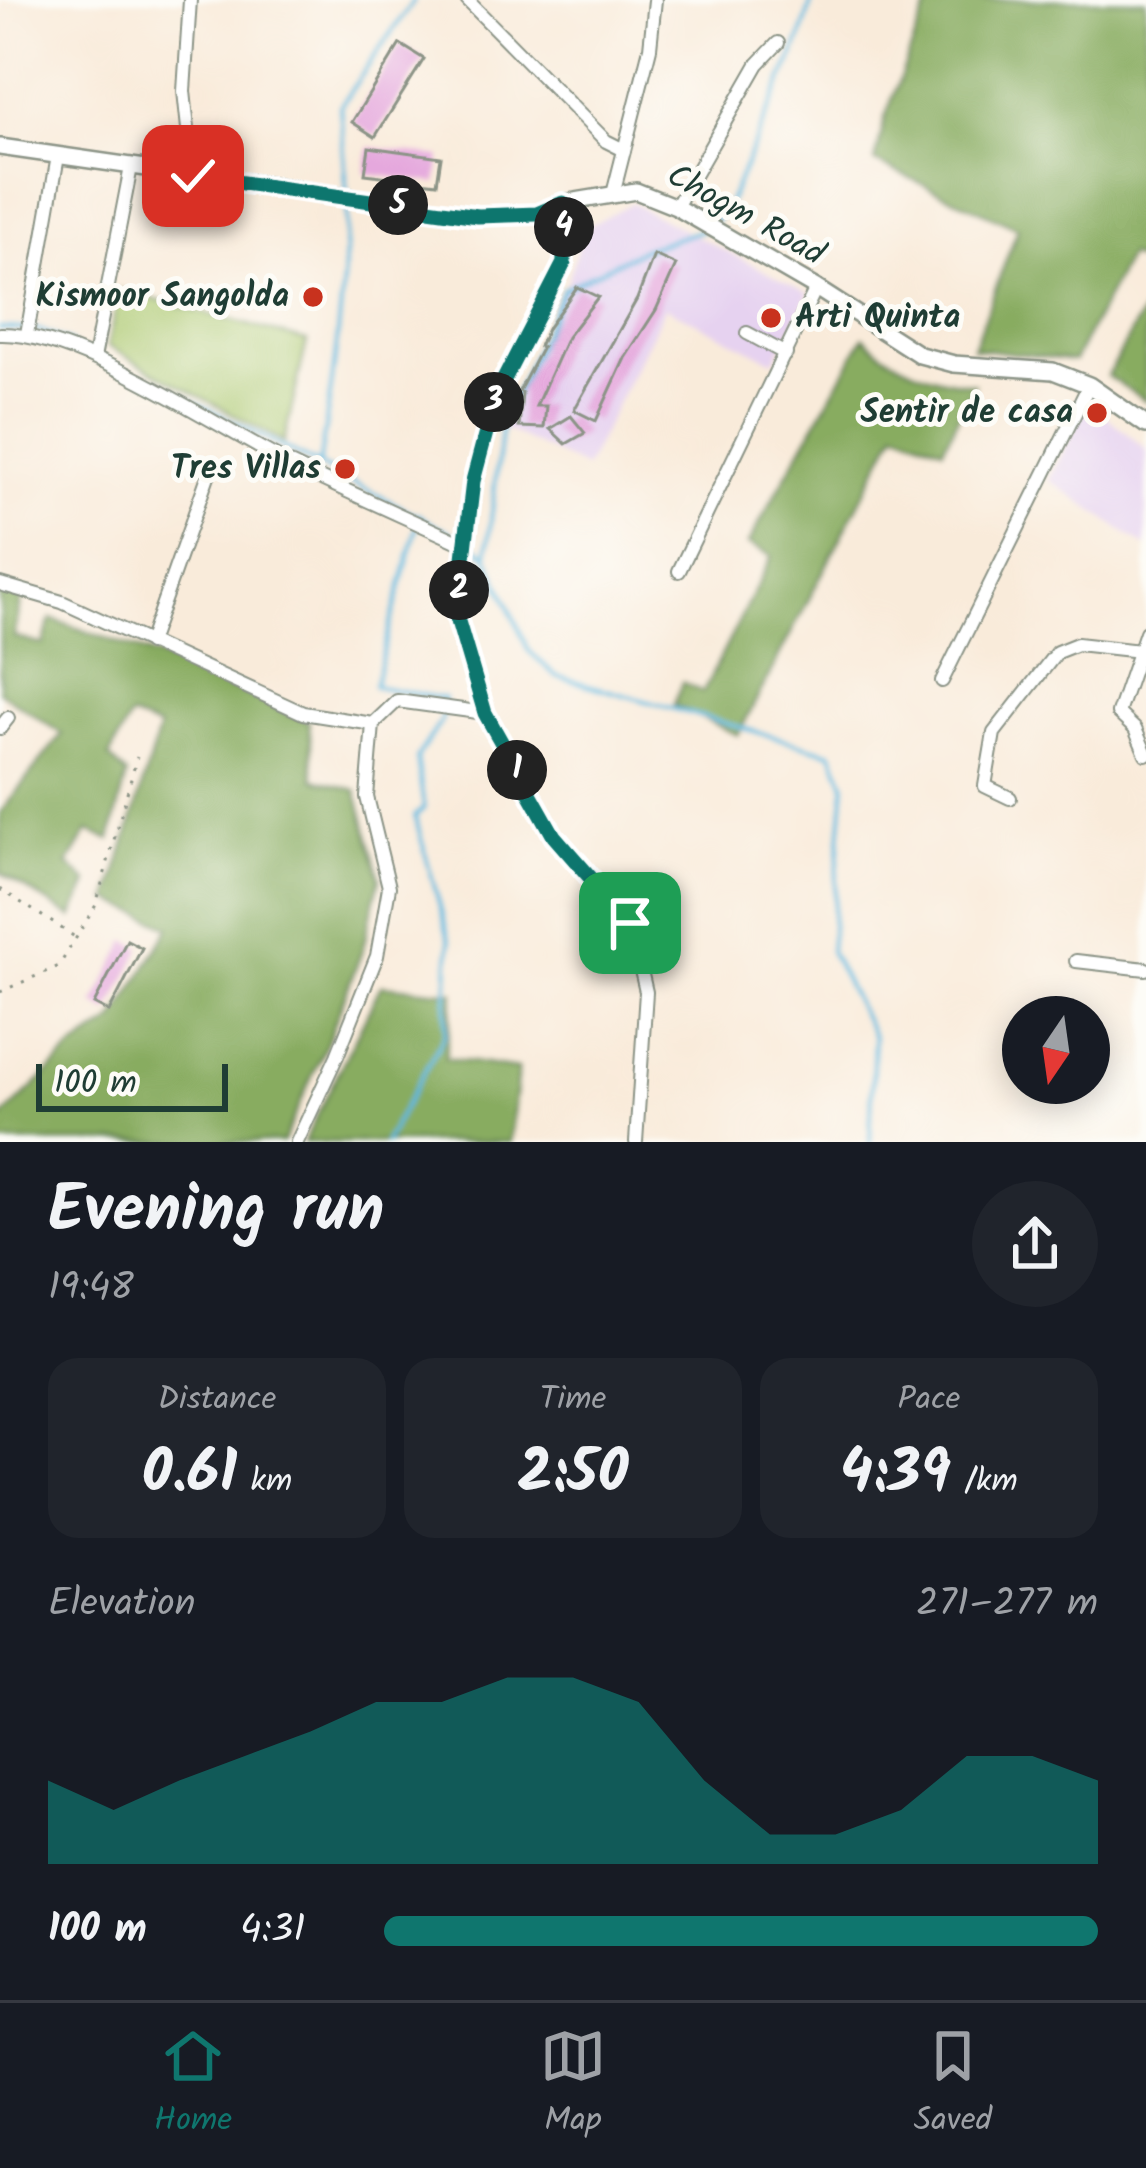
<!DOCTYPE html>
<meta charset="utf-8">
<style>
body{margin:0;font-family:Kalam,sans-serif;background:#20242c;color:#f1f3f6;height:100vh;display:flex;flex-direction:column;font-size:45px;white-space:nowrap}
*{box-sizing:border-box;margin:0}
p{font-size:39px;color:#9ea1a6}
.icon{flex:none;width:66px;height:66px;fill:none;stroke:currentColor;stroke-width:2;stroke-linecap:round;stroke-linejoin:round}
.map{position:relative;height:1142px;overflow:hidden}
.side{display:flex;flex-direction:column;background:#171b24;flex:1}
.side>*{flex:none}
.needle{width:78px;rotate:193deg}
.fabs{position:absolute;left:1002px;top:996px;display:grid;gap:24px}
.fabs a{display:grid;place-items:center;width:108px;height:108px;border-radius:50%;background:#171b24;box-shadow:0 6px 30px #0003;font-size:60px}
.scale{position:absolute;left:36px;bottom:30px;width:192px;box-sizing:border-box;padding-left:12px;border:6px solid #1f3d34;border-top:0;font-size:33px;line-height:42px;white-space:nowrap;color:#1f3d34;-webkit-text-stroke:9px #fdfcf7;paint-order:stroke}
.pin{position:absolute;display:grid;place-items:center;width:102px;height:102px;color:#fff;margin:-51px;border-radius:24px;box-shadow:0 6px 18px #0006}
.km{position:absolute;width:60px;height:60px;margin:-30px;border-radius:50%;background:#222;color:#fff;font-size:33px;line-height:60px;text-align:center}
.round{display:grid;place-items:center;flex:none;width:126px;height:126px;border-radius:63px;background:#20242c}
.headline{display:flex;align-items:center;justify-content:space-between;height:204px;padding:0 48px}
h1{font-size:66px;font-weight:600;line-height:90px}
.stats{display:grid;grid-template-columns:repeat(3,1fr);gap:18px;height:204px;padding:12px 48px}
.stats div{display:grid;align-content:center;border-radius:30px;background:#20242c;text-align:center}
.stats b{font-size:60px;font-weight:600}
.stats small{font-size:33px;font-weight:400}
.stats p{font-size:33px}
.chart{height:336px;padding:24px 48px}
.chart p{display:flex;justify-content:space-between}
.chart svg{width:100%;height:216px;margin-top:12px;fill:#0f766e;opacity:.7}
ul{padding:0 48px;list-style:none;font-size:39px}
li{display:grid;grid-template-columns:192px 144px 1fr;align-items:center;height:90px}
li i{height:30px;border-radius:15px;background:#0f766e}
.menu{display:flex;justify-content:space-around;align-items:center;height:168px;border-top:3px solid #363941;background:#171b24;font-size:33px;color:#9ea1a6}
.menu a{display:grid;justify-items:center;gap:6px}
.menu .active{color:#0f766e}
.map>svg:first-child{display:block}
.built{fill:#e6d2f0}
.green{fill:#abc86e;stroke:#658251;stroke-width:3}
.forest{fill:#88ac61;stroke:#54744a;stroke-width:3}
.lines{fill:none;stroke-linecap:round;stroke-linejoin:round}
.stream{stroke:#60b9de;stroke-width:4.5}
.building{fill:#e5a8dd}
.minor-casing{stroke:#8c9487;stroke-width:16}
.major-casing{stroke:#8c9487;stroke-width:20}
.path{stroke:#8c9487;stroke-width:3;stroke-dasharray:3 9;stroke-linecap:butt}
.minor{stroke:#fff;stroke-width:12}
.major{stroke:#fff;stroke-width:15}
.route-casing{stroke:#fff;stroke-width:24}
.route{stroke:#0f766e;stroke-width:15}
.poi-dot{fill:#c8321e;stroke:#fdfcf7;stroke-width:4.5}
.labels{text-anchor:middle;dominant-baseline:central;stroke-width:10;stroke-linejoin:round;paint-order:stroke}
.street-label{font-size:33px;fill:#1f3d34;stroke:#fdfcf7}
.poi-label{font-size:33px;font-weight:bold;fill:#1f3d34;stroke:#fdfcf7;text-anchor:end}
</style>
<div class="map">
<svg width="1146" height="1142" viewBox="0 0 1146 1142">
<rect width="100%" height="100%" fill="#fdfcf7"/>
<filter id="ink" filterUnits="userSpaceOnUse"><feTurbulence type="fractalNoise" baseFrequency=".00833" numOctaves="2"/><feDisplacementMap in="SourceGraphic" scale="24" xChannelSelector="R" yChannelSelector="G"/><feConvolveMatrix kernelMatrix="1 2 1 2 8 2 1 2 1" color-interpolation-filters="sRGB"/></filter>
<filter id="wash" filterUnits="userSpaceOnUse"><feTurbulence type="fractalNoise" baseFrequency=".004" numOctaves="4" result="noise"/><feDisplacementMap in="SourceGraphic" scale="48" xChannelSelector="R" yChannelSelector="G"/><feGaussianBlur stdDeviation="2.7" result="paint"/><feColorMatrix in="noise" values="0 0 0 0 0 0 0 0 0 0 0 0 0 0 0 0 0 1.4 0 .05"/><feComposite in="paint" operator="in"/></filter>
<g filter="url(#wash)">
<rect width="100%" height="100%" fill="#f9ebda"/>
<g class="built">
<polygon points="631,203 809,293 774,361 665,307 585,468 500,427 563,293 585,228"/>
<polygon points="1089,402 1146,449 1146,547 1049,480"/>
</g>
<polygon class="green" points="120,290 307,341 284,442 107,346"/>
<g class="forest">
<polygon points="930,0 1146,0 1146,263 1128,256 1074,361 973,348 1018,228 875,162 885,118"/>
<polygon points="1146,306 1146,401 1107,376"/>
<path d="M864 337C894 366 933 380 974 384L943 448 897 430 738 735 674 705 682 682 703 692 772 556 748 544Z"/>
<polygon points="0,592 22,597 14,637 43,645 51,619 157,656 309,722 314,779 356,790 380,878 362,951 328,1040 283,1142 0,1142 0,1120 73,1049 114,1021 170,927 109,900 159,728 130,717 109,757 127,775 110,840 88,831 68,864 88,883 72,918 0,872 0,813 62,734 0,692"/>
<polygon points="381,985 454,992 445,1058 518,1069 510,1142 304,1142"/>
</g>
<g class="lines">
<g class="stream">
<polyline points="347,193 340,106 414,0"/>
<polyline points="714,221 725,211 800,40 812,0"/>
<polyline points="705,229 643,249 563,289 502,423 487,555 528,650 556,676 832,753 845,784 830,951 874,1038 870,1142"/>
<polyline points="0,328 39,330 71,343"/>
<polyline points="157,383 452,533"/>
<path d="M319 464C334 378 345 291 347 204"/>
<polyline points="467,542 487,555"/>
<polyline points="385,1142 445,1034 450,943 415,816 424,808 417,758 441,721 444,699 374,686 420,515"/>
</g>
</g>
<g id="blocks">
<g class="building">
<polygon points="400,44 424,59 375,137 352,122"/>
<polygon points="369,147 441,157 437,183 365,174"/>
<polygon points="654,255 676,265 656,310 625,358 596,421 574,410 637,299"/>
<polygon points="577,287 598,297 567,337 536,406 546,406 544,428 519,427 522,393 519,391 542,347 539,346 548,327"/>
<polygon points="571,416 585,433 566,444 550,429"/>
<polygon points="127,940 142,948 109,1012 94,1004"/>
</g>
</g>
</g>
<g filter="url(#ink)">
<use href="#blocks" fill-opacity="0" stroke="#8c9487" stroke-width="3"/>
<g class="lines">
<g class="minor-casing">
<g id="minor">
<polyline points="190,0 184,91 193,176"/>
<polyline points="467,0 606,141 624,150"/>
<polyline points="613,194 650,48 655,0"/>
<polyline points="563,203 564,263 496,395 473,481 457,618 485,713 554,836 630,923 646,992 636,1142"/>
<polyline points="676,207 758,64 778,43"/>
<polyline points="747,333 786,354"/>
<path d="M0 334C81 332 217 428 294 466 350 493 407 518 463 544"/>
<polyline points="27,334 58,156"/>
<polyline points="94,358 131,167"/>
<polyline points="679,571 816,288"/>
<polyline points="0,584 62,602 303,713 373,724 397,701 485,713"/>
<polyline points="1146,632 1118,713 1135,729 1146,754"/>
<polyline points="149,643 209,473"/>
<polyline points="942,681 1089,385"/>
<polyline points="0,728 8,718"/>
<polyline points="1010,798 985,786 994,733 1057,652 1077,644 1140,651"/>
<polyline points="1076,961 1146,969"/>
<polyline points="297,1142 337,1056 377,956 389,887 367,797 373,724"/>
</g>
</g>
<g class="major-casing">
<polyline id="major" points="0,147 479,216 537,214 563,203 636,191 676,207 816,288 920,355 954,364 1053,371 1089,385 1146,425"/>
</g>
<g class="path">
<polyline points="0,889 75,937"/>
<polyline points="0,992 59,966 96,905 137,757"/>
</g>
<use href="#minor" class="minor"/>
<use href="#major" class="major"/>
</g>
</g>
<g class="lines" filter="url(#ink)">
<g class="route-casing">
<polyline id="route" points="193,176 478,216 537,214 563,203 564,263 496,395 473,481 457,618 485,713 554,836 630,923"/>
</g>
<use href="#route" class="route"/>
</g>
<g class="poi-dot">
<circle cx="313" cy="297" r="12"/>
<circle cx="771" cy="318" r="12"/>
<circle cx="1097" cy="413" r="12"/>
<circle cx="345" cy="469" r="12"/>
</g>
<g class="labels">
<g class="street-label">
<text transform="translate(745 216) rotate(29)">Chogm Road</text>
</g>
<g class="poi-label">
<text x="289" y="297">Kismoor Sangolda</text>
<text x="795" y="318" text-anchor="start">Arti Quinta</text>
<text x="1073" y="413">Sentir de casa</text>
<text x="321" y="469">Tres Villas</text>
</g>
</g>
</svg>
<div class="fabs">
<a><svg class="needle" viewBox="-14 -14 28 28"><path d="M0-13l5 13h-10z" fill="#e53935"/><path d="M0 13l5-13h-10z" fill="#9ea1a6"/></svg></a>
</div>
<div class="scale">100 m</div>
<div class="pin" style="left:630px;top:923px;background:#1e9e55"><svg class="icon" aria-label="arrive" viewBox="0 0 24 24"><path d="M6 21V4h12l-3 4 3 4H6"/></svg></div>
<div class="pin" style="left:193px;top:176px;background:#d93025"><svg class="icon" aria-label="check" viewBox="0 0 24 24"><path d="M5 12l5 5 9-10"/></svg></div>
<b class="km" style="left:517px;top:770px">1</b>
<b class="km" style="left:459px;top:590px">2</b>
<b class="km" style="left:494px;top:402px">3</b>
<b class="km" style="left:564px;top:227px">4</b>
<b class="km" style="left:398px;top:205px">5</b>
</div>
<section class="side">
<div class="headline"><div><h1>Evening run</h1><p>19:48</p></div><a class="round"><svg class="icon" aria-label="share" viewBox="0 0 24 24"><path d="M12 15V3M7 8l5-5 5 5M5 13v7h14v-7"/></svg></a></div>
<div class="stats">
<div><p>Distance</p><b>0.61<small> km</small></b></div>
<div><p>Time</p><b>2:50</b></div>
<div><p>Pace</p><b>4:39<small> /km</small></b></div>
</div>
<div class="chart"><p><span>Elevation</span>271–277 m</p>
<svg viewBox="0 0 160 44" preserveAspectRatio="none"><path d="M0 44V27L10 33L20 27L30 22L40 17L50 11L60 11L70 6L80 6L90 11L100 27L110 38L120 38L130 33L140 22L150 22L160 27V44z"/></svg>
</div>
<ul>
<li><b>100 m</b>4:31<i style="width:100%"></i></li>
</ul>
</section>
<nav class="menu">
<a class="active"><svg class="icon" aria-label="home" viewBox="0 0 24 24"><path d="M3 11l9-7 9 7M6 9v11h12V9"/></svg>Home</a>
<a><svg class="icon" aria-label="map" viewBox="0 0 24 24"><path d="M3 6l6-2 6 2 6-2v14l-6 2-6-2-6 2zM9 4v14M15 6v14"/></svg>Map</a>
<a><svg class="icon" aria-label="saved" viewBox="0 0 24 24"><path d="M7 4h10v16l-5-4-5 4z"/></svg>Saved</a>
</nav>
